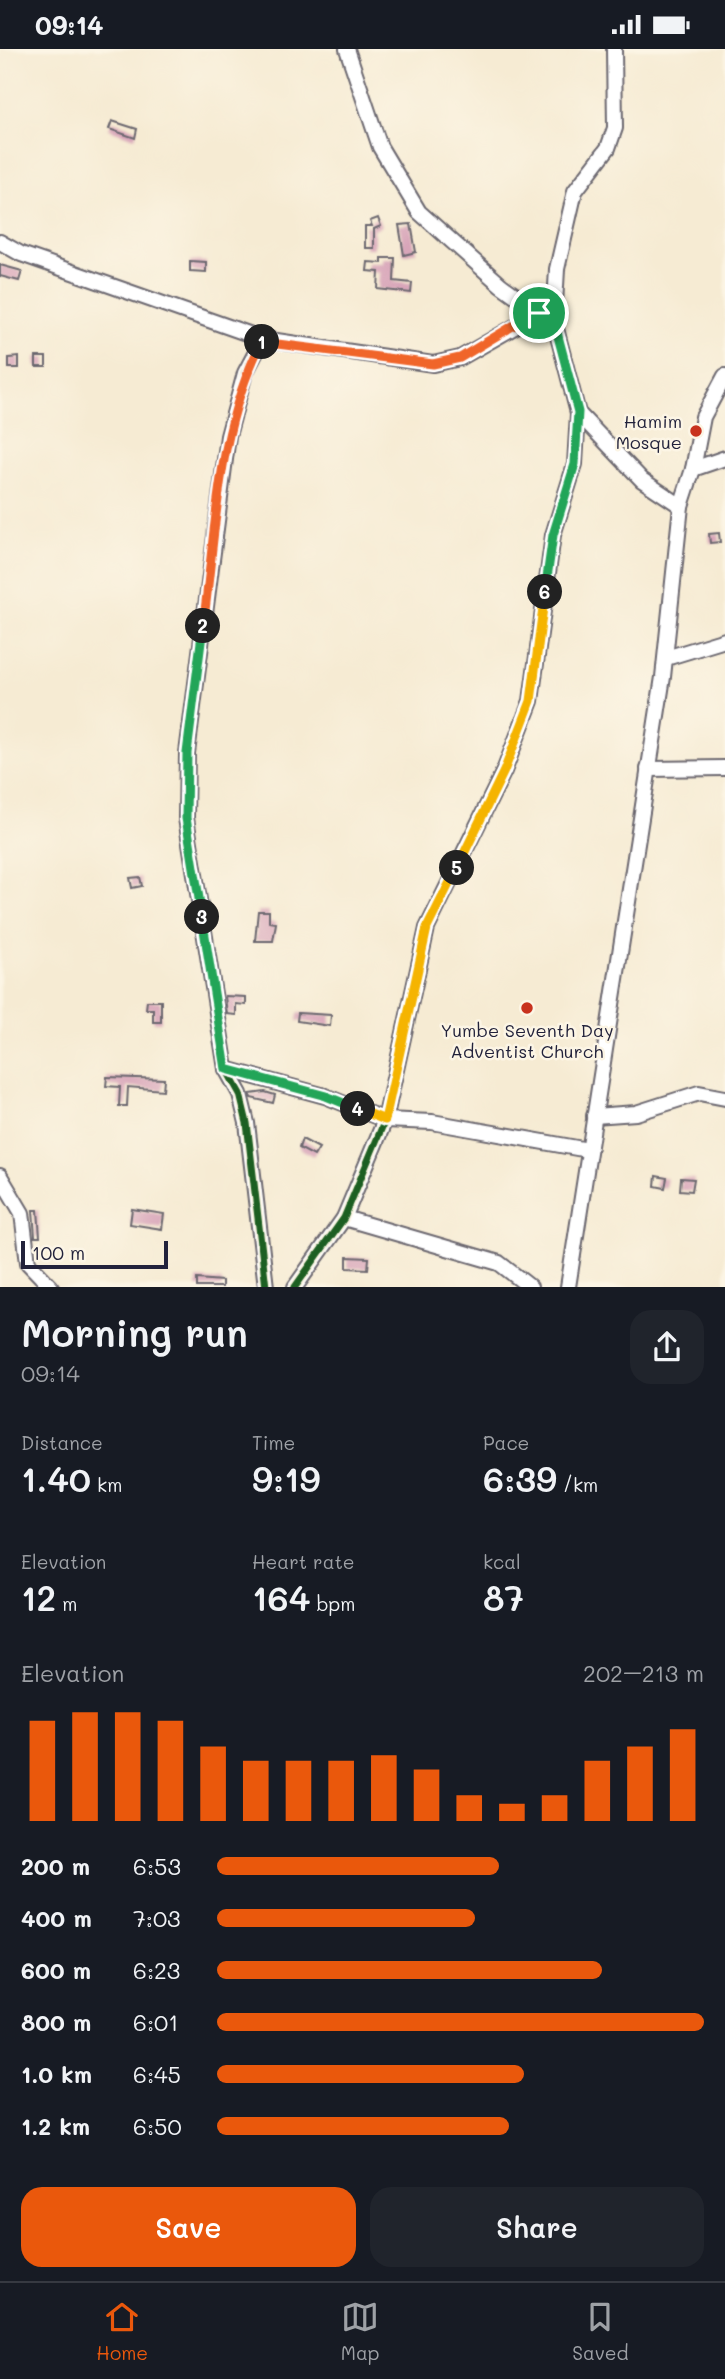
<!DOCTYPE html>
<meta charset="utf-8">
<style>
body{margin:0;font-family:Mali,sans-serif;background:#20242c;color:#f1f3f6;height:100vh;display:flex;flex-direction:column;font-size:26px;white-space:nowrap}
*{box-sizing:border-box;margin:0}
p{font-size:23px;color:#9ea1a6}
.icon{flex:none;width:38px;height:38px;fill:none;stroke:currentColor;stroke-width:2;stroke-linecap:round;stroke-linejoin:round}
.map{position:relative;height:1238px;overflow:hidden}
.drawer{display:flex;flex-direction:column;background:#171b24;flex:1}
.drawer>*{flex:none}
.scale{position:absolute;left:21px;bottom:18px;width:147px;box-sizing:border-box;padding-left:7px;border:4px solid #22223b;border-top:0;font-size:19px;line-height:24px;white-space:nowrap;color:#22223b;-webkit-text-stroke:5px #fcf5e5;paint-order:stroke}
.pin{position:absolute;display:grid;place-items:center;width:60px;height:60px;color:#fff;margin:-30px;border:4px solid #fff;border-radius:50%;box-shadow:0 2px 7px #0007}
.km{position:absolute;width:35px;height:35px;margin:-18px;border-radius:50%;background:#222;color:#fff;font-size:19px;line-height:35px;text-align:center}
.round{display:grid;place-items:center;flex:none;width:74px;height:74px;border-radius:21px;background:#20242c}
.headline{display:flex;align-items:center;justify-content:space-between;height:119px;padding:0 21px}
h1{font-size:38px;font-weight:600;line-height:52px}
.figures{display:grid;grid-template-columns:repeat(3,1fr);gap:10px;height:119px;padding:7px 21px}
.figures div{display:grid;align-content:center}
.figures b{font-size:35px;font-weight:600}
.figures small{font-size:19px;font-weight:400}
.figures p{font-size:19px}
.chart{height:196px;padding:14px 21px}
.chart p{display:flex;justify-content:space-between}
.chart svg{width:100%;height:126px;margin-top:7px;stroke:#ea580c;stroke-width:6}
.primary-button{display:flex;gap:14px;margin-top:auto;padding:14px 21px}
.primary-button a{flex:1;height:80px;border-radius:21px;background:#ea580c;color:#fff;font-size:28px;font-weight:600;line-height:80px;text-align:center}
.primary-button a+a{background:#20242c;color:#f1f3f6}
ul{padding:0 21px;list-style:none;font-size:23px}
li{display:grid;grid-template-columns:112px 84px 1fr;align-items:center;height:52px}
li i{height:18px;border-radius:9px;background:#ea580c}
.status{display:flex;justify-content:space-between;align-items:center;height:49px;padding:0 35px;background:#171b24;direction:ltr}
.status svg{height:19px;fill:currentColor}
.dock{display:flex;justify-content:space-around;align-items:center;height:98px;border-top:2px solid #363941;background:#171b24;font-size:19px;color:#9ea1a6}
.dock a{display:grid;justify-items:center;gap:4px}
.dock .active{color:#ea580c}
.map>svg:first-child{display:block}
.building{fill:#d8a5b9}
.lines{fill:none;stroke-linecap:round;stroke-linejoin:round}
.minor-casing{stroke:#6c6870;stroke-width:18}
.minor{stroke:#fff;stroke-width:14}
.cycleway-casing{stroke:#fcf5e5;stroke-width:11}
.cycleway{stroke:#1b5e20;stroke-width:7}
.split-1-casing{stroke:#fff;stroke-width:14}
.split-2-casing{stroke:#fff;stroke-width:14}
.split-3-casing{stroke:#fff;stroke-width:14}
.split-4-casing{stroke:#fff;stroke-width:14}
.split-5-casing{stroke:#fff;stroke-width:14}
.split-6-casing{stroke:#fff;stroke-width:14}
.split-7-casing{stroke:#fff;stroke-width:14}
.split-1{stroke:#f0652b;stroke-width:9}
.split-2{stroke:#f0652b;stroke-width:9}
.split-3{stroke:#22a559;stroke-width:9}
.split-4{stroke:#22a559;stroke-width:9}
.split-5{stroke:#f5b400;stroke-width:9}
.split-6{stroke:#f5b400;stroke-width:9}
.split-7{stroke:#22a559;stroke-width:9}
.poi-dot{fill:#c8321e;stroke:#fcf5e5;stroke-width:2.5}
.labels{text-anchor:middle;dominant-baseline:central;stroke-width:5;stroke-linejoin:round;paint-order:stroke}
.poi-label{font-size:18px;fill:#22223b;stroke:#fcf5e5;text-anchor:end}
</style>
<div class="status"><b>09:14</b><svg viewBox="0 0 49 12"><path d="M0 12V9h3v3zM5 12V6h3v6zM10 12V3h3v9zM15 12V0h3v12zM26 1h20v11H26zM47 4h2v5h-2z"/></svg></div>
<div class="map">
<svg width="725" height="1238" viewBox="0 0 725 1238">
<rect width="100%" height="100%" fill="#fcf5e5"/>
<filter id="ink" filterUnits="userSpaceOnUse"><feTurbulence type="fractalNoise" baseFrequency=".0143" numOctaves="2"/><feDisplacementMap in="SourceGraphic" scale="14" xChannelSelector="R" yChannelSelector="G"/><feConvolveMatrix kernelMatrix="1 2 1 2 8 2 1 2 1" color-interpolation-filters="sRGB"/></filter>
<filter id="wash" filterUnits="userSpaceOnUse"><feTurbulence type="fractalNoise" baseFrequency=".00686" numOctaves="4" result="noise"/><feDisplacementMap in="SourceGraphic" scale="28" xChannelSelector="R" yChannelSelector="G"/><feGaussianBlur stdDeviation="1.57" result="paint"/><feColorMatrix in="noise" values="0 0 0 0 0 0 0 0 0 0 0 0 0 0 0 0 0 1.4 0 .05"/><feComposite in="paint" operator="in"/></filter>
<g filter="url(#wash)">
<rect width="100%" height="100%" fill="#f6ebd3"/>
<g id="blocks">
<g class="building">
<polygon points="112,72 137,80 135,89 109,80"/>
<polygon points="378,169 381,177 374,180 374,199 365,199 365,177 372,177 370,172"/>
<polygon points="411,175 416,203 404,206 399,176"/>
<polygon points="382,209 395,209 394,232 412,234 411,244 378,240 379,223 367,222 368,213 382,214"/>
<polygon points="190,212 206,213 206,223 190,222"/>
<polygon points="0,216 22,222 19,232 0,227"/>
<polygon points="19,308 19,319 9,319 9,309"/>
<rect x="36" y="308" width="10" height="10"/>
<polygon points="719,484 720,493 710,494 709,485"/>
<polygon points="140,828 142,837 132,839 130,829"/>
<polygon points="258,862 269,862 269,873 276,874 273,892 255,892"/>
<polygon points="225,947 246,948 246,956 236,955 236,966 227,965"/>
<polygon points="147,952 161,952 161,973 153,973 153,960 146,960"/>
<polygon points="298,964 331,966 330,977 297,972"/>
<polygon points="107,1028 164,1030 163,1041 128,1038 127,1057 119,1057 120,1038 106,1037"/>
<polygon points="265,1043 275,1046 273,1054 251,1049 250,1045"/>
<polygon points="302,1090 319,1099 314,1107 299,1099"/>
<polygon points="656,1127 667,1129 665,1139 655,1137"/>
<polygon points="681,1129 694,1130 692,1142 680,1141"/>
<polygon points="132,1160 164,1165 162,1180 130,1175"/>
<polygon points="33,1161 38,1161 40,1188 35,1188"/>
<polygon points="347,1208 369,1209 368,1220 347,1219"/>
<polygon points="197,1230 222,1232 222,1238 197,1238"/>
</g>
</g>
</g>
<g filter="url(#ink)">
<use href="#blocks" fill-opacity="0" stroke="#6c6870" stroke-width="2"/>
<g class="lines">
<g class="minor-casing">
<g id="minor">
<polyline points="347,0 380,98 419,163 501,236 544,267"/>
<polyline points="614,0 615,79 608,99 575,142 557,220 554,272 578,364 642,431 681,457"/>
<polyline points="0,193 21,205 263,290 433,315 460,309 539,264"/>
<polyline points="263,290 245,324 228,387 187,704 186,769 226,1020 240,1045 247,1074 266,1238"/>
<polyline points="693,420 725,409"/>
<polyline points="666,609 725,591"/>
<polyline points="648,720 725,719"/>
<polyline points="226,1020 325,1047 385,1071 432,1073 588,1101"/>
<polyline points="594,1067 636,1064 699,1044 725,1049"/>
<polyline points="0,1127 22,1164 28,1214 51,1238"/>
<polyline points="344,1169 499,1214 530,1238"/>
<polyline points="295,1238 344,1169 385,1071 427,879 504,722 531,652 553,486 575,415 578,364"/>
<polyline points="568,1238 663,628 681,457 693,420 703,368 725,327"/>
</g>
</g>
<use href="#minor" class="minor"/>
<g class="cycleway-casing">
<g id="cycleway">
<polyline points="263,290 245,324 228,387 187,704 186,769 226,1020 240,1045 247,1074 266,1238"/>
<polyline points="295,1238 344,1169 385,1071 427,879 504,722 531,652 553,486 575,415 578,364"/>
</g>
</g>
<use href="#cycleway" class="cycleway"/>
</g>
</g>
<g class="lines" filter="url(#ink)">
<g class="split-1-casing">
<polyline id="split-1" points="262,293 433,315 460,309 531,266 539,264"/>
</g>
<g class="split-2-casing">
<path id="split-2" d="M203 577C216 483 217 378 262 293"/>
</g>
<g class="split-3-casing">
<polyline id="split-3" points="202,868 186,769 187,704 203,577"/>
</g>
<g class="split-4-casing">
<polyline id="split-4" points="202,868 226,1020 326,1047 358,1060"/>
</g>
<g class="split-5-casing">
<polyline id="split-5" points="358,1060 385,1071 427,879 457,819"/>
</g>
<g class="split-6-casing">
<polyline id="split-6" points="457,819 504,722 531,652 545,543"/>
</g>
<g class="split-7-casing">
<polyline id="split-7" points="539,264 554,272 578,363 575,415 553,486 545,543"/>
</g>
<use href="#split-1" class="split-1"/>
<use href="#split-2" class="split-2"/>
<use href="#split-3" class="split-3"/>
<use href="#split-4" class="split-4"/>
<use href="#split-5" class="split-5"/>
<use href="#split-6" class="split-6"/>
<use href="#split-7" class="split-7"/>
</g>
<g class="poi-dot">
<circle cx="696" cy="382" r="7"/>
<circle cx="527" cy="959" r="7"/>
</g>
<g class="labels">
<g class="poi-label">
<text x="682" y="372">Hamim<tspan x="682" dy="21">Mosque</tspan></text>
<text x="527" y="981" text-anchor="middle">Yumbe Seventh Day<tspan x="527" dy="21">Adventist Church</tspan></text>
</g>
</g>
</svg>
<div class="scale">100 m</div>
<div class="pin" style="left:539px;top:264px;background:#1e9e55"><svg class="icon" aria-label="arrive" viewBox="0 0 24 24"><path d="M6 21V4h12l-3 4 3 4H6"/></svg></div>
<b class="km" style="left:262px;top:293px">1</b>
<b class="km" style="left:203px;top:577px">2</b>
<b class="km" style="left:202px;top:868px">3</b>
<b class="km" style="left:358px;top:1060px">4</b>
<b class="km" style="left:457px;top:819px">5</b>
<b class="km" style="left:545px;top:543px">6</b>
</div>
<section class="drawer">
<div class="headline"><div><h1>Morning run</h1><p>09:14</p></div><a class="round"><svg class="icon" aria-label="share" viewBox="0 0 24 24"><path d="M12 15V3M7 8l5-5 5 5M5 13v7h14v-7"/></svg></a></div>
<div class="figures">
<div><p>Distance</p><b>1.40<small> km</small></b></div>
<div><p>Time</p><b>9:19</b></div>
<div><p>Pace</p><b>6:39<small> /km</small></b></div>
</div>
<div class="figures">
<div><p>Elevation</p><b>12<small> m</small></b></div>
<div><p>Heart rate</p><b>164<small> bpm</small></b></div>
<div><p>kcal</p><b>87</b></div>
</div>
<div class="chart"><p><span>Elevation</span>202–213 m</p>
<svg viewBox="0 0 160 44" preserveAspectRatio="none"><path d="M5 44V9M15 44V6M25 44V6M35 44V9M45 44V18M55 44V23M65 44V23M75 44V23M85 44V21M95 44V26M105 44V35M115 44V38M125 44V35M135 44V23M145 44V18M155 44V12"/></svg>
</div>
<ul>
<li><b>200 m</b>6:53<i style="width:58%"></i></li>
<li><b>400 m</b>7:03<i style="width:53%"></i></li>
<li><b>600 m</b>6:23<i style="width:79%"></i></li>
<li><b>800 m</b>6:01<i style="width:100%"></i></li>
<li><b>1.0 km</b>6:45<i style="width:63%"></i></li>
<li><b>1.2 km</b>6:50<i style="width:60%"></i></li>
</ul>
<div class="primary-button"><a>Save</a><a>Share</a></div>
</section>
<nav class="dock">
<a class="active"><svg class="icon" aria-label="home" viewBox="0 0 24 24"><path d="M3 11l9-7 9 7M6 9v11h12V9"/></svg>Home</a>
<a><svg class="icon" aria-label="map" viewBox="0 0 24 24"><path d="M3 6l6-2 6 2 6-2v14l-6 2-6-2-6 2zM9 4v14M15 6v14"/></svg>Map</a>
<a><svg class="icon" aria-label="saved" viewBox="0 0 24 24"><path d="M7 4h10v16l-5-4-5 4z"/></svg>Saved</a>
</nav>
